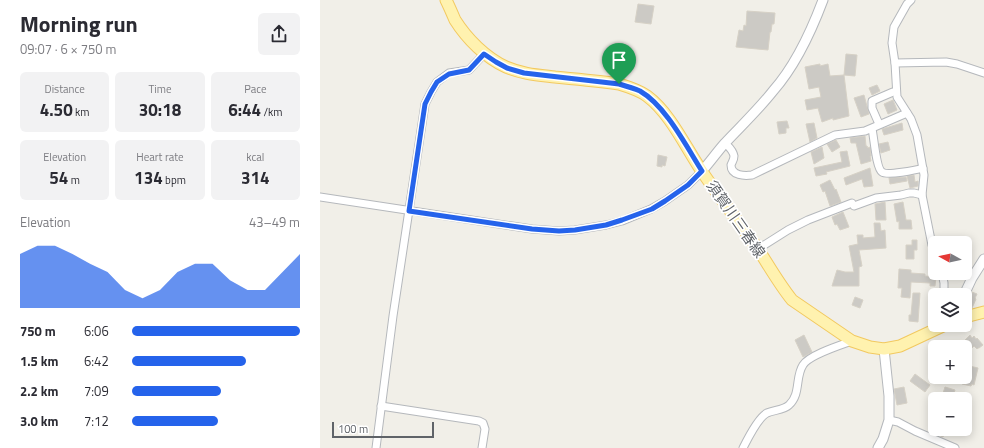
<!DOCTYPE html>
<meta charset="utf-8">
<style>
body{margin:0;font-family:"Titillium Web","Noto Sans JP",sans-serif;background:#f2f2f3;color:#2b2b33;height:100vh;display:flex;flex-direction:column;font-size:15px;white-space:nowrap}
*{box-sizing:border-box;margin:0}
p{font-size:13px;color:#7c7c81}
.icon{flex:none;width:22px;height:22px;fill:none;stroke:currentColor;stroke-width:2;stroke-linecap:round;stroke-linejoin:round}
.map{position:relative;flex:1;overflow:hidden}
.side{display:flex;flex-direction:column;background:#fff;width:320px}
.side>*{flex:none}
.needle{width:26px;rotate:278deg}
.tools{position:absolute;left:608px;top:236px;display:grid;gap:8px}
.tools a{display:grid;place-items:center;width:44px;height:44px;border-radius:6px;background:#fff;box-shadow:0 2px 10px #0003;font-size:20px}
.scale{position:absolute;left:12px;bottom:10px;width:102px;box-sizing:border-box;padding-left:4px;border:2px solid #5f6368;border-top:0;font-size:11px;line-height:14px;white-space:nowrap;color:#5f6368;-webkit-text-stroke:3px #fff;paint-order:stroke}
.pin{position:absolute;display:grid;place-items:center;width:34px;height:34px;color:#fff;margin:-41px -17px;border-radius:50% 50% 50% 0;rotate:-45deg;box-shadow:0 0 4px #0007}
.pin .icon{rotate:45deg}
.round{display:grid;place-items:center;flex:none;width:42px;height:42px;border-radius:6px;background:#f2f2f3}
.headline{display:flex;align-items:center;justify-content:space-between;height:68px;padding:0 20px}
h1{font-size:22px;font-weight:700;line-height:30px}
.figures{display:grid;grid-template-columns:repeat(3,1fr);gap:6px;height:68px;padding:4px 20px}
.figures div{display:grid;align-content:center;border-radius:6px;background:#f2f2f3;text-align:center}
.figures b{font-size:17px;font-weight:700}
.figures small{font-size:11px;font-weight:400}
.figures p{font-size:11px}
.chart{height:112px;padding:8px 20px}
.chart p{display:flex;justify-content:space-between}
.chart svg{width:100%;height:72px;margin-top:4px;fill:#2563eb;opacity:.7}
ul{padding:0 20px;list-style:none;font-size:13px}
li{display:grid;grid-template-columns:64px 48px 1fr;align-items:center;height:30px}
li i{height:10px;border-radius:5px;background:#2563eb}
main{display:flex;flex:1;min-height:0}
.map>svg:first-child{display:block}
.building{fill:#cccac5;stroke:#d6d1c6}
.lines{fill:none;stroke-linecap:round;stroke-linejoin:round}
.minor-casing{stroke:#b5b8bc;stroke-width:9}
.tertiary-casing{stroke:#b5b8bc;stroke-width:11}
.primary-casing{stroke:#f2c960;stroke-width:13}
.minor{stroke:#fff;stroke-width:7}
.tertiary{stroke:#fff;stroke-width:9}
.primary{stroke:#fff2af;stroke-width:11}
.route-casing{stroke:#fff;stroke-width:8}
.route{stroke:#2563eb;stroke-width:5}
.labels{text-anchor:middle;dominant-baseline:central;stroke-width:3.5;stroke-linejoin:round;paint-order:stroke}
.street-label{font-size:15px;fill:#5f6368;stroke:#fff}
</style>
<main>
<section class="side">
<div class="headline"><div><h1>Morning run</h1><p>09:07 · 6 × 750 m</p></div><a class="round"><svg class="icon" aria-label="share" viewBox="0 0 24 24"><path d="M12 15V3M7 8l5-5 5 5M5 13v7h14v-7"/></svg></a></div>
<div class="figures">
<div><p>Distance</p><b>4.50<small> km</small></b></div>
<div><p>Time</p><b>30:18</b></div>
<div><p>Pace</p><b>6:44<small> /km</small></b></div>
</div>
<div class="figures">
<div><p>Elevation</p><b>54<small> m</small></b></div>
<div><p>Heart rate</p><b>134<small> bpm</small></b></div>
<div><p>kcal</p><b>314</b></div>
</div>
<div class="chart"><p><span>Elevation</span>43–49 m</p>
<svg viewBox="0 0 160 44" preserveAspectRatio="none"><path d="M0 44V11L10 6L20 6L30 11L40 17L50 22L60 33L70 38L80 33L90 22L100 17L110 17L120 27L130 33L140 33L150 22L160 11V44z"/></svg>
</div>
<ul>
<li><b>750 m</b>6:06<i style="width:100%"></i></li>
<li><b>1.5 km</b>6:42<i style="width:68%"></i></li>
<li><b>2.2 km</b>7:09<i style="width:53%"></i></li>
<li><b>3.0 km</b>7:12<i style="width:51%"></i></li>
</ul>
</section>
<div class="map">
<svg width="664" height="448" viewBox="0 0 664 448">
<rect width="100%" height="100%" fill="#f1efe8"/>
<g class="building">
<polygon points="318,4 334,6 331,24 315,22"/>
<polygon points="427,11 455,13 454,24 452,24 451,32 450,32 448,50 416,47 419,30 423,31 424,25 426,26"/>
<polygon points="526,54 537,55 535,76 524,75"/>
<polygon points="500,64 500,66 508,64 510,76 524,75 529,116 513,120 513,118 502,122 498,108 487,110 485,100 501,97 499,87 489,89 485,67"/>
<polygon points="557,85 560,91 552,95 549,88"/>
<polygon points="544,95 549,114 541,117 534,98"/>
<polygon points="573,100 577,110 568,114 564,104"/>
<polygon points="467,121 469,128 466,128 466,133 459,134 457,122"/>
<polygon points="494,123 497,138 490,142 486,124"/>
<polygon points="582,123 583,130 564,135 562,129"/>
<polygon points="545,136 546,146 547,146 548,148 550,147 551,156 550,156 551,161 541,164 536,143 531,143 530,138"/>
<polygon points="516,140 520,147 512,152 507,144"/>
<polygon points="568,142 570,150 561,153 559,144"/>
<polygon points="502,147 504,158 494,164 491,152"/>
<polygon points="527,151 530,166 506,172 507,174 496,176 494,168 522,162 520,152"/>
<polygon points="338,155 347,157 345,166 342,165 342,167 337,166"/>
<polygon points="550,168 553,186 544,187 542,179 526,185 524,178"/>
<polygon points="594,175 595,182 598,181 598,186 590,188 587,176"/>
<polygon points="586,177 587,181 570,184 569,178"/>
<polygon points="510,180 515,190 516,189 521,202 510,206 505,191 503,192 500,185"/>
<polygon points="565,202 566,220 556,220 555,204"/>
<polygon points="583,202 586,220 591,220 592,229 579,229 579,221 577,222 574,204"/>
<polygon points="523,212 529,227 520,230 517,224 515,225 512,217"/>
<polygon points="554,223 560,223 561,231 565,230 566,248 539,250 542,266 539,267 539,286 512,286 517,270 525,272 534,272 529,246 538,244 537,235 543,235 543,238 555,237"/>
<polygon points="592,240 597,240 597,250 594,250 594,259 586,259 586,245 592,245"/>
<polygon points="579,269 591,270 591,273 605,274 605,276 616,277 615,286 610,286 610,283 591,282 590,298 581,297 582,288 578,288"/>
<polygon points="652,292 657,294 655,298 656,299 652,308 647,309 645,308 645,303 649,298"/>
<polygon points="593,293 600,293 598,322 589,321 589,315 591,315"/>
<polygon points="535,297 543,300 540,308 532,305"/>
<polygon points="484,335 492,352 483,357 475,340"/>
<polygon points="650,335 652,338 654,336 656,339 657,338 663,345 659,348 658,348 657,349 654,346 652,348 645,340"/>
<polygon points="645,365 658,368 654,385 652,384 651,386 642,384 644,377 645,377"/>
<polygon points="595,374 610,385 605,392 590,381"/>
<polygon points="584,387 587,403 577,405 574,389"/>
<polygon points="625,387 635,390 632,399 621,399"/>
<polygon points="618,429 626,429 623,437 616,434"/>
</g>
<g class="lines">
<g class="minor-casing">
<g id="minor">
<polyline points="591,0 587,4 574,27 572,43 575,63 577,97 591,119 597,135 604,175 602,195 612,245 615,253"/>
<polyline points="575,63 626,62 637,64 664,73"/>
<polyline points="559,124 552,108 552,101 573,92 576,92"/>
<path d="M552 129C554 137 556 168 562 172 567 176 596 170 603 168"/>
<path d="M405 143C409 147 413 150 414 156 414 160 412 162 411 165 411 176 425 176 432 175L515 135 545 131 587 113"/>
<polyline points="0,197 212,229 239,231 255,230 286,225 302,221 331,209 345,201 368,185 382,171"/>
<polyline points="534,206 556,198 581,195 589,193 594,193 602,195"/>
<polyline points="438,249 468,230 488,220 532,203"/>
<polyline points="645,272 652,278"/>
<polyline points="622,273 624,283 624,295"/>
<polyline points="61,406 159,421 163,423 165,429 162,448"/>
<polyline points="569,420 578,422 595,431 635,448"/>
<polyline points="56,448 73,316 105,104 111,92 117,82 129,73 149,70 164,54"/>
<path d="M423 448C427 440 439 417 447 413 454 410 464 410 469 405 481 394 475 377 483 365 489 355 521 345 532 341"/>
</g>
</g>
<g class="tertiary-casing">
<g id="tertiary">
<path d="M382 171C390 162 397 152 405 143 421 126 438 110 453 91 476 65 491 32 503 0"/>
<polyline points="644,295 652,278 664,259"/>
<polyline points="558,448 563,439 569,420 569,396 564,349"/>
</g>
</g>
<g class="primary-casing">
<g id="primary">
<path d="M126 0C129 6 132 13 135 20 147 39 166 58 186 67 202 74 218 75 235 77 256 79 278 81 299 84 309 87 319 90 327 96 350 113 365 146 381 170 399 197 419 222 438 249 449 266 459 284 472 300L532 341 550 347 564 349 580 346 625 325"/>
<polyline points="645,317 664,312"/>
</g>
</g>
<use href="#minor" class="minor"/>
<use href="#tertiary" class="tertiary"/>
<use href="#primary" class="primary"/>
</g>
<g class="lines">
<g class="route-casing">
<path id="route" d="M164 54 176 62 187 68 204 73 299 84C306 86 313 88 320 91 346 106 366 146 382 171L368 185 345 201 332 209 302 220 286 225 255 230 239 231 212 229 89 211 105 104 111 92 117 82 129 74 149 70Z"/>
</g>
<use href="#route" class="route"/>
</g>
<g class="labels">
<g class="street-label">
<text transform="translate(416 219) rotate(55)">須賀川三春線</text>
</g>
</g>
</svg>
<div class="tools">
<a><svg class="needle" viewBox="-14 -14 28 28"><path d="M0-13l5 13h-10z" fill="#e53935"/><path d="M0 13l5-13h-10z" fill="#7c7c81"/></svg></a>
<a><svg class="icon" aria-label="layers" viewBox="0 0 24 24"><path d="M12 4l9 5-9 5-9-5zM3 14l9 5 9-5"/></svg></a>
<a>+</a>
<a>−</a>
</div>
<div class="scale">100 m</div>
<div class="pin" style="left:299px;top:84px;background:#1e9e55"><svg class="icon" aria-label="arrive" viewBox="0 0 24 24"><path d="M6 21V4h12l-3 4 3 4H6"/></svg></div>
</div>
</main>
